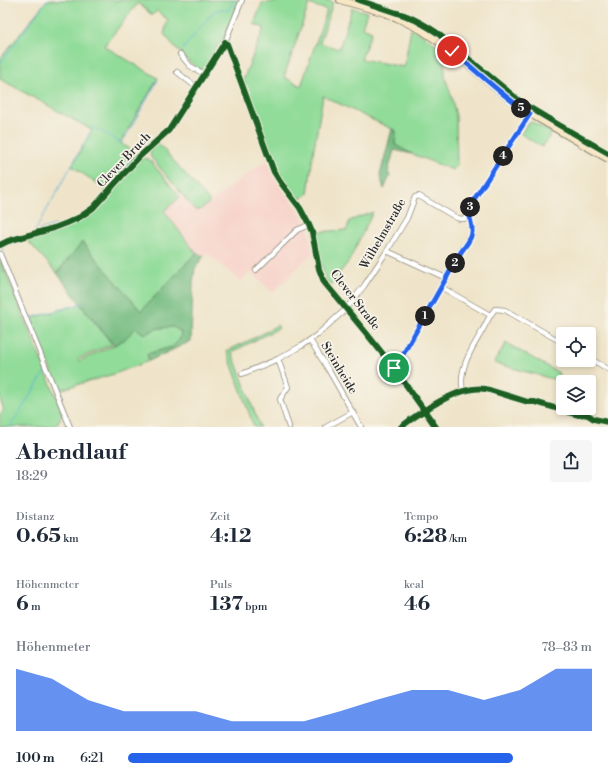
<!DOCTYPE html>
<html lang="de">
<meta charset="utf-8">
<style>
body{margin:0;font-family:"Libre Bodoni",serif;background:#f6f6f7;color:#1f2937;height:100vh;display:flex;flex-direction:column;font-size:15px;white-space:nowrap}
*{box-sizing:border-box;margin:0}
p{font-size:13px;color:#747a83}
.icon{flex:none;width:22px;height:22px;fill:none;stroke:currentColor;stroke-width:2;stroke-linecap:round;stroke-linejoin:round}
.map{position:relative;height:427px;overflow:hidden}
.details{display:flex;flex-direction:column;background:#fff;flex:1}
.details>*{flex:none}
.tools{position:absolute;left:556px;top:327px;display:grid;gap:8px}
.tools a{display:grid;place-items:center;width:40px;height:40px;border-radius:4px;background:#fff;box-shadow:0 2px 6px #0003;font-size:20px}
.pin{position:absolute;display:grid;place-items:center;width:34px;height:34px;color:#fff;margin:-17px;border:2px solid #fff;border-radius:50%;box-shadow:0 1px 4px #0007}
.km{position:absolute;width:20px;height:20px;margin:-10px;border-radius:50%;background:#222;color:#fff;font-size:11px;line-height:20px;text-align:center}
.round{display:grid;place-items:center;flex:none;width:42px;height:42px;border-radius:4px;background:#f6f6f7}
.headline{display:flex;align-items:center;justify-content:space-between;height:68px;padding:0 16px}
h1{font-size:22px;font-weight:700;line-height:30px}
.figures{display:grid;grid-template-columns:repeat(3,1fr);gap:6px;height:68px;padding:4px 16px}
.figures div{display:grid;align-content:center}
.figures b{font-size:20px;font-weight:700}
.figures small{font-size:11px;font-weight:400}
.figures p{font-size:11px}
.chart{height:112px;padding:8px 16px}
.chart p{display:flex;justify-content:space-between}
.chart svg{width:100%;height:72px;margin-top:4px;fill:#2563eb;opacity:.7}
ul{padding:0 16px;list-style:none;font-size:13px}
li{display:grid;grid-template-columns:64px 48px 1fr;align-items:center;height:30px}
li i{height:10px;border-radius:5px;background:#2563eb}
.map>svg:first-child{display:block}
.built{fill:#f7d1c8}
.green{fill:#91dc99;stroke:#5e8462;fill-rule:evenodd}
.forest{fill:#74bc81;stroke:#507456}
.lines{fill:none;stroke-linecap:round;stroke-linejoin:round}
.stream{stroke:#5bb1d8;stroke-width:1}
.street-casing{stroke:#8d887a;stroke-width:6}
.secondary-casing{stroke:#8d887a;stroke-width:8}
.street{stroke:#fff;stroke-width:4.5}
.secondary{stroke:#f9e7c3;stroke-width:6}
.cycleway-casing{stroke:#f7f3e8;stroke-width:8}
.cycleway{stroke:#1b5e20;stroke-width:6}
.route-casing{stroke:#fff;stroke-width:8}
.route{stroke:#2563eb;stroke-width:5}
.labels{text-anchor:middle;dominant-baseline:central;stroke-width:3.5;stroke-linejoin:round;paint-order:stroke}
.street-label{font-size:12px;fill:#2b2b2b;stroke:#f7f3e8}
</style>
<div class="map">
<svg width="608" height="427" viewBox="0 0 608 427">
<rect width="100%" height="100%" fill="#f7f3e8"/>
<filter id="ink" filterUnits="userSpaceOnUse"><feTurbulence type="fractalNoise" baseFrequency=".025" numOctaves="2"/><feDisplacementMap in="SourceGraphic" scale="8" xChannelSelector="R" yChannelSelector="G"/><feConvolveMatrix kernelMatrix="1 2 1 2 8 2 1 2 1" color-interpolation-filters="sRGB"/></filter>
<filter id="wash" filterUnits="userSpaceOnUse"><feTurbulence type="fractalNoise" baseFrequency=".012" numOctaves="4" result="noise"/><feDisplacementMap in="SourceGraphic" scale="16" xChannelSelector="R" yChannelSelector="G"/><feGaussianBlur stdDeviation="0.9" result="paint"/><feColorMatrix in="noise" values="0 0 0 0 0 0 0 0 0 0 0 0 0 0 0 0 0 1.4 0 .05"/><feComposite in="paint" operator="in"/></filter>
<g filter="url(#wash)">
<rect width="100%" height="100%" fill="#efe4c9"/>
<polygon class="built" points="267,160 274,176 279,186 291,200 307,224 313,252 273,293 251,272 240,282 208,253 204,256 196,253 164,211 183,194 195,210 200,210 250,172"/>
<g class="green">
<path d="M47 0H239L226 34 204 69 200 70C186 61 175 47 164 34L168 20 157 11 152 15 138 3 104 46 158 78 120 143 137 153 106 190 72 166 92 130 0 79V59Z"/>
<path d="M280 0H325L333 2 320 43 339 49 352 8 367 12 362 27 372 31 361 59 404 67 411 29 420 33 444 50 445 77 451 95 456 116 457 165 453 170 412 154 395 145 396 131 323 96 313 154 308 194 298 200 278 171 243 80 264 28 254 24 262 3 276 2ZM309 4 327 10 301 86 284 77Z"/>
<polygon points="532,122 552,133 542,147 521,134 527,124"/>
<polygon points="158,143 210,202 200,210 195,210 150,156 151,149"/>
<path d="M148 158 180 197 164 211 196 253 141 311 82 242 57 273 26 239C50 231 74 225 95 211L140 159Z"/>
<polygon points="373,212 349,261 330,285 326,280 322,268 314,232 347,230 349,221"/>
<polygon points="0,259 63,414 55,427 0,427 0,414 4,410 0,399"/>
<polygon points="80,304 112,344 78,359 79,361 114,345 125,339 136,328 144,334 159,328 173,327 181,332 180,339 172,347 147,354 149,361 114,374 59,390 30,319"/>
<polygon points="277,325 279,328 232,352 260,427 254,427 227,351 262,334"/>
<polygon points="506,343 559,373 556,380 494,363"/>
</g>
<g class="forest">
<polygon points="392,129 396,131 395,145 412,154 394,150 388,172 390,176 384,189 380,175"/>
<polygon points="82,242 141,311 196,253 204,256 195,268 193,284 191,341 149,361 147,354 172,347 180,339 181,332 173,327 159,328 144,334 136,328 125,339 114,345 79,302 57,273"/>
</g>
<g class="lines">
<g class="stream">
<polyline points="365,3 368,4"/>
<polyline points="403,16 426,28 452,46"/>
<polyline points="183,49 214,11 221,9 228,11 234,0"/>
<polyline points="457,51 471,63"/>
<polyline points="0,64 47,0"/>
<polyline points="474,65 492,81"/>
<polyline points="179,109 184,101"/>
<polyline points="530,110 534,113"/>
<polyline points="169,126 177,112"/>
<polyline points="593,147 596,149"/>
<polyline points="141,150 152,143"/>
<polyline points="602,152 608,155"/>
<polyline points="112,184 136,156"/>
<polyline points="90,214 95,209 108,195"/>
<polyline points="39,230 55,225"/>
<polyline points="35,231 93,127 122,143 158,80"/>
<polyline points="5,245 25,238"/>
<polyline points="3,246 2,250 3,254 28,318"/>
<polyline points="30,318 83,303"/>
<polyline points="10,427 45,372"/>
</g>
</g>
</g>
<g filter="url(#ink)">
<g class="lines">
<g class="street-casing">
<g id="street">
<polyline points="225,42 227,44 274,172 281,183 300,208 309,225 312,232 319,269 324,282 367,334 394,368 436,427"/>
<polyline points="180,54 190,66 204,74"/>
<polyline points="177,72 196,87"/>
<polyline points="0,245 8,241 54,228 67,223 86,214 96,205 139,157 169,130 225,42 242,0"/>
<polyline points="387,251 446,278"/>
<polyline points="0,254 70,427"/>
<polyline points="256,270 297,230 309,225"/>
<polyline points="441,287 490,315"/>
<polyline points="310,340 328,369 361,427"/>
<polyline points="589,358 608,369"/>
<polyline points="278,359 288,387 280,399 289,427"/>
<path d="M394 368 397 365 461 251C465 246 472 239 472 232 473 220 466 217 471 204L530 114"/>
<polyline points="242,374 278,359 301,346 317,335 346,309 364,286 387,251 407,218 415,197 419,196 457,218 462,219 469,218"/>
<path d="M463 391C458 370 471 350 481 333 486 324 489 316 495 309L505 310 563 343"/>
<polyline points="326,427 353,412"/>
<path d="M401 427C420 412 461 384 486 389L528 402H535L555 408 563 409 568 412 579 415 583 414 588 415 594 419 608 422"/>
</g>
</g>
<g class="secondary-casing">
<polyline id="secondary" points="340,0 385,13 397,18 421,30 452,51 492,85 525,111 608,159"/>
</g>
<use href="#street" class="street"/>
<use href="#secondary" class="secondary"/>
<g class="cycleway-casing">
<g id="cycleway">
<path d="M358 0 397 13C411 16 425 25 436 32L522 103 559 125 608 153"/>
<polyline points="0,245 8,241 54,228 67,223 80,217 93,208 139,157 169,130 225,42 227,44 274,172 281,183 300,208 309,225 312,232 319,269 324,282 367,334 394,368 436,427"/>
<path d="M401 427C420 412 461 384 486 389L528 402H535L555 408 563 409 568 412 579 415 583 414 588 415 594 419 608 422"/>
</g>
</g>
<use href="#cycleway" class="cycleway"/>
</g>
</g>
<g class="lines" filter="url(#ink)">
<g class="route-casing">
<path id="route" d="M394 368 397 365 461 252C465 246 472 239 472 232 473 221 466 216 471 204L530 114C502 96 478 72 452 51"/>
</g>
<use href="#route" class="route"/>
</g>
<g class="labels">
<g class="street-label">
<text transform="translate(124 160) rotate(-46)">Clever Bruch</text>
<text transform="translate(383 234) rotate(-60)">Wilhelmstraße</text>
<text transform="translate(355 300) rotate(52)">Clever Straße</text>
<text transform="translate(339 368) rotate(59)">Steinheide</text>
</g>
</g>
</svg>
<div class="tools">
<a><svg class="icon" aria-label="locate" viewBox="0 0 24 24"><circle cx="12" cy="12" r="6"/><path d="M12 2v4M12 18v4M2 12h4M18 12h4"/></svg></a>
<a><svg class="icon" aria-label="layers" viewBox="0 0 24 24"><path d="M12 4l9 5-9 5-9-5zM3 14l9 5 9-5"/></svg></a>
</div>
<div class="pin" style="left:394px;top:368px;background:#1e9e55"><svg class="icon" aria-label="arrive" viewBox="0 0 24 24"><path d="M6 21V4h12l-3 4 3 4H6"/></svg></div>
<div class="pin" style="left:452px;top:51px;background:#d93025"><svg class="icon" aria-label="check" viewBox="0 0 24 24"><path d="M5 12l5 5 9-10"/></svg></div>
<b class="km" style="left:425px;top:316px">1</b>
<b class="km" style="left:455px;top:263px">2</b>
<b class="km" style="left:470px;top:207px">3</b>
<b class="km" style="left:503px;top:156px">4</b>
<b class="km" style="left:521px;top:108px">5</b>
</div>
<section class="details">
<div class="headline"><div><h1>Abendlauf</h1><p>18:29</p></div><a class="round"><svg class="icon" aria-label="share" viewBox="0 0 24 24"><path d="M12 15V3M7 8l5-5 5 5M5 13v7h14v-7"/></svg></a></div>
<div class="figures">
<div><p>Distanz</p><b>0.65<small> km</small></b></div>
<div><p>Zeit</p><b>4:12</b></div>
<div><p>Tempo</p><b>6:28<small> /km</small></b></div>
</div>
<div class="figures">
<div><p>Höhenmeter</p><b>6<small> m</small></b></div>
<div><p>Puls</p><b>137<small> bpm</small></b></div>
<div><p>kcal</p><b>46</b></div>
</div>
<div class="chart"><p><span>Höhenmeter</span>78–83 m</p>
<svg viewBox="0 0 160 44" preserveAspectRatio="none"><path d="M0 44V6L10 12L20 25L30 32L40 32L50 32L60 38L70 38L80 38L90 32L100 25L110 19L120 19L130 25L140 19L150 6L160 6V44z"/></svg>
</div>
<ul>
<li><b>100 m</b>6:21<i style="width:83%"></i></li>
</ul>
</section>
